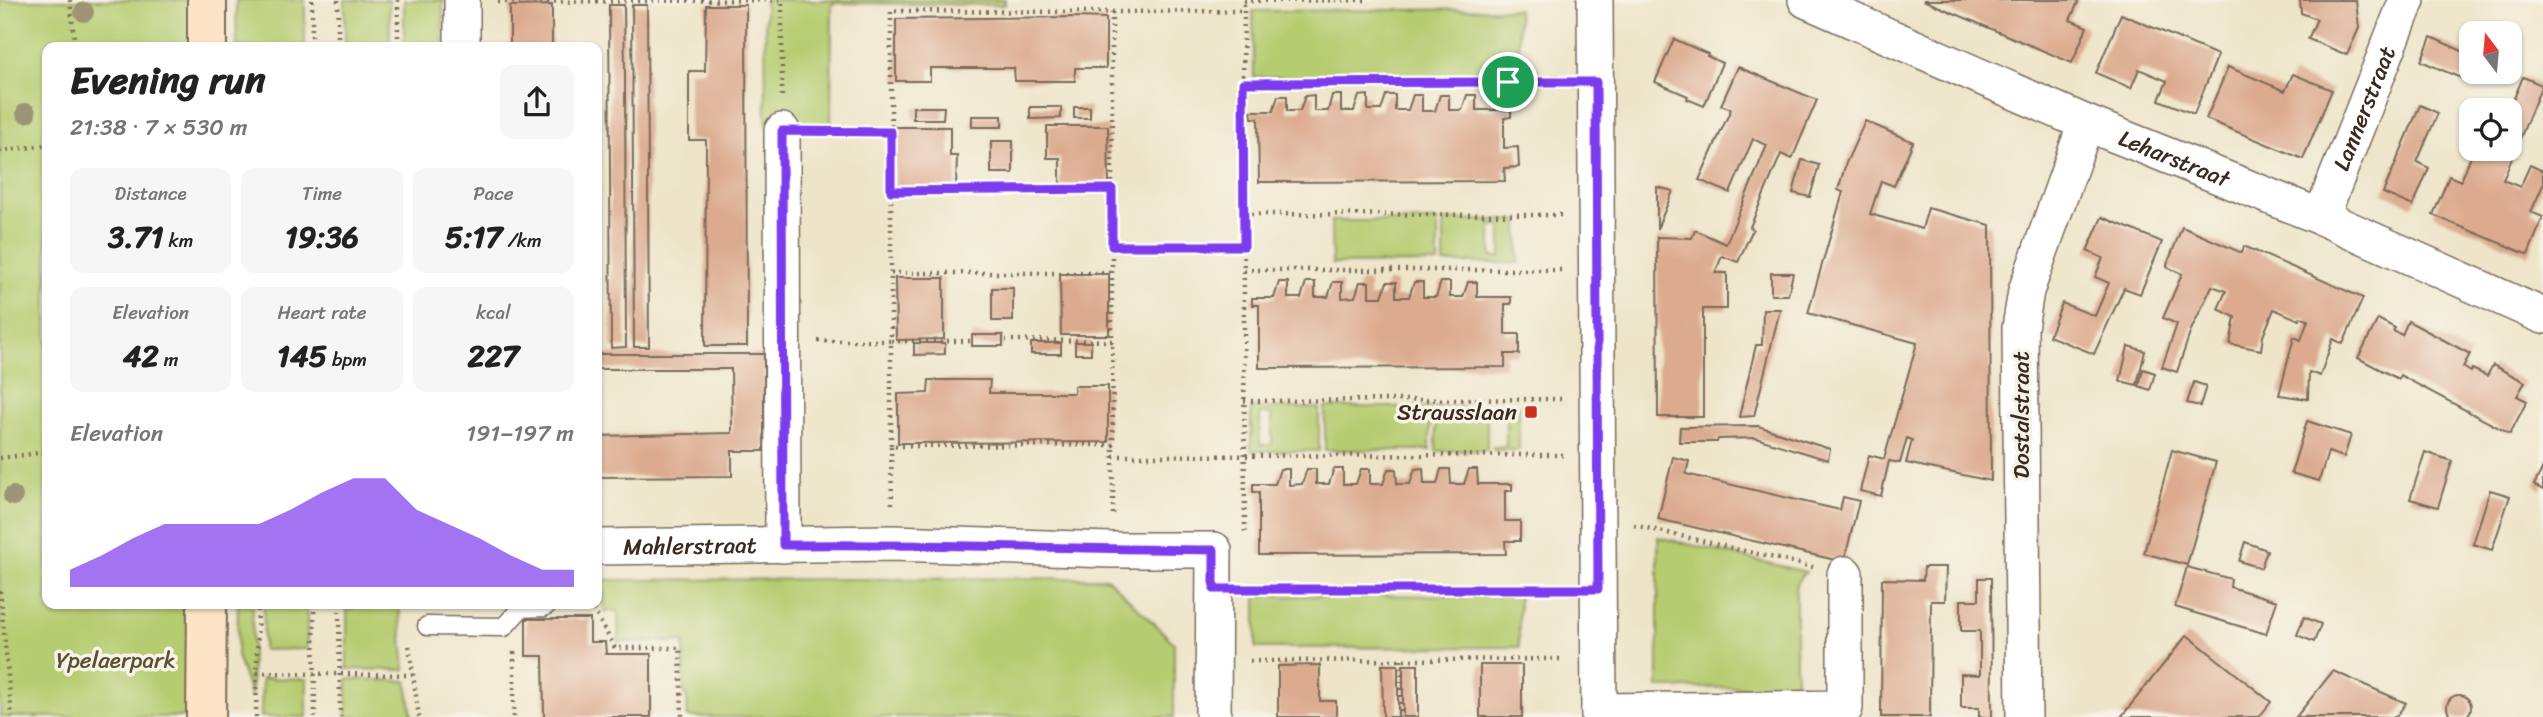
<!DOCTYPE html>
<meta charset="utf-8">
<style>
body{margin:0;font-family:Sriracha,sans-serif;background:#f6f6f6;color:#222;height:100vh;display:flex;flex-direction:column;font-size:26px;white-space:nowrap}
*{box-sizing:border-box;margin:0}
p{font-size:23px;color:#767676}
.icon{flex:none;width:38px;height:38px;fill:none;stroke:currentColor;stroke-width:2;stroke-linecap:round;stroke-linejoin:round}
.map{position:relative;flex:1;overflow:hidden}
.side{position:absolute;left:42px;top:42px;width:560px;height:567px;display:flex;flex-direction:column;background:#fff;border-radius:14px;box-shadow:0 2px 5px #0004}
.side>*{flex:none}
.needle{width:46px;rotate:344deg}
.buttons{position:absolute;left:2459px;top:21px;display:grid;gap:14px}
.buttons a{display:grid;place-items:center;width:63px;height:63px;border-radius:14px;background:#fff;box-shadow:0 2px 5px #0004;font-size:35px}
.pin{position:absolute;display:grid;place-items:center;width:60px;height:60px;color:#fff;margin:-30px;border:4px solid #fff;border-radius:50%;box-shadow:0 2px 7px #0007}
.round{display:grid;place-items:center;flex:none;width:74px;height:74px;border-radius:14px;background:#f6f6f6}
.overview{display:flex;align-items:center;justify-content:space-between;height:119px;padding:0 28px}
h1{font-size:38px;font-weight:700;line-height:52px}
.metrics{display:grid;grid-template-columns:repeat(3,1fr);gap:10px;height:119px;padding:7px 28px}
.metrics div{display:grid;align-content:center;border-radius:14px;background:#f6f6f6;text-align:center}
.metrics b{font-size:30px;font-weight:700}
.metrics small{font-size:19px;font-weight:400}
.metrics p{font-size:19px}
.chart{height:196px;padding:14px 28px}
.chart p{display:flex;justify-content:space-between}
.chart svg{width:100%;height:126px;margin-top:7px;fill:#7c3aed;opacity:.7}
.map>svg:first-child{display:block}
.green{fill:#b6cc70;stroke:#787b47;stroke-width:2;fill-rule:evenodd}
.building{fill:#dcaa8e}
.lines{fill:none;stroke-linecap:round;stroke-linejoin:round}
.lane-casing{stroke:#7a6b5a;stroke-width:21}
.street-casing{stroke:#7a6b5a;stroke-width:38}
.secondary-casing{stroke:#7a6b5a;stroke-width:42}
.path{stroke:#7a6b5a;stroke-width:4.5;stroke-dasharray:2 5;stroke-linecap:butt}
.lane{stroke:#fff;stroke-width:18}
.street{stroke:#fff;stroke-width:35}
.secondary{stroke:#fee4c6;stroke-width:38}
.tree{fill:#9d9476}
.route-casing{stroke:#fff;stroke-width:14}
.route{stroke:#7c3aed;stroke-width:9}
.poi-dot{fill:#c8321e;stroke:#f7f3e8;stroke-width:2.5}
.labels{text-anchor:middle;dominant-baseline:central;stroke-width:7;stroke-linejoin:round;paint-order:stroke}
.street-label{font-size:23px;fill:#3b2a1e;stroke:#f7f3e8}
.poi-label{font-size:23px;fill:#3b2a1e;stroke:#f7f3e8;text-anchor:end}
.park-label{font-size:23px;fill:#5a5232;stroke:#f7f3e8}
</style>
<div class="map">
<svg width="2543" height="717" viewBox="0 0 2543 717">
<rect width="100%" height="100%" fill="#f7f3e8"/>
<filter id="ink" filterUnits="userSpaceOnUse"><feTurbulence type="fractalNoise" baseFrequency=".0143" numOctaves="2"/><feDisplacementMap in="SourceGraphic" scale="14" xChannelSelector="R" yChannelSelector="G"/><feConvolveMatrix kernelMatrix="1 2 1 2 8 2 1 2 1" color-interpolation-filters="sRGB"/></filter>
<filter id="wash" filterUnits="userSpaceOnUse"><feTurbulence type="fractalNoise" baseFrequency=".00686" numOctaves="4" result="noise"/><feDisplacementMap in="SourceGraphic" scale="28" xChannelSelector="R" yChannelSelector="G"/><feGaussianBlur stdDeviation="1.57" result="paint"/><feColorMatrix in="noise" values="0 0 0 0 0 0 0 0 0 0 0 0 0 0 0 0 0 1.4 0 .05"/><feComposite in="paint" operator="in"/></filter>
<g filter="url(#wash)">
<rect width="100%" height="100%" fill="#eee5c9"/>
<g class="green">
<polygon points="0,0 197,0 198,47 47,47 47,604 199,604 196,717 0,717"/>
<polygon points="236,0 305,0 305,47 237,47"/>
<polygon points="345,0 389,0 390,47 345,47"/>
<rect x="404" y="0" width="39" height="47"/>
<polygon points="765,0 1005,0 1005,5 832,3 831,126 766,126"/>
<polygon points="1518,9 1519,77 1254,77 1253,11"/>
<path d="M1444 220H1518L1519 263H1444ZM1501 225V257H1491V226Z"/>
<polygon points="1331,221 1438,221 1438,263 1332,264"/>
<polygon points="1493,406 1519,406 1519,450 1493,450 1493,447 1506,446 1506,412 1493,412"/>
<rect x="1325" y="407" width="105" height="43"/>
<polygon points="1435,407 1487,407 1487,450 1436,451"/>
<path d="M1251 408H1319V451H1251ZM1260 414H1272V445H1260Z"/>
<polygon points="1658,537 1806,572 1801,576 1796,584 1796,687 1658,688"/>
<polygon points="1107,578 1174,643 1174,717 688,717 687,696 684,695 684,642 619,642 618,611 604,611 604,591 597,591 597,580"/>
<polygon points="1519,595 1519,647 1256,648 1256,596"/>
<polygon points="238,604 253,604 251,697 237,656"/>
<polygon points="264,604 307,604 307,649 263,650"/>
<polygon points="353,604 399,604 405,670 347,669 347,609 353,609"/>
<polygon points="262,678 307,679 307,717 261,717"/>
<polygon points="347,679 407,681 412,717 347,717"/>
</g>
<g id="blocks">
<g class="building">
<polygon points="1923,0 2079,0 2070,20 2087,27 2072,63"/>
<polygon points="2300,0 2356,0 2359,28 2347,55 2308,39 2317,19 2301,13"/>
<polygon points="552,5 552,47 510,47 510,6"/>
<polygon points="609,5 624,5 625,72 626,347 611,348"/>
<polygon points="632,5 647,5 649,347 634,347"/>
<polygon points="706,5 746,5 747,346 705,346 706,140 689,140 689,71 705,71"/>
<polygon points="2121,14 2218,55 2194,114 2159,100 2167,81 2139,69 2131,88 2096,73"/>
<polygon points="1075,17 1106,18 1106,68 1075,68 1075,81 1015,81 1014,68 930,68 930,81 896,81 896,19"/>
<polygon points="2431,37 2471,55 2471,72 2474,72 2470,82 2421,61"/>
<polygon points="1674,39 1708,54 1707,56 1722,63 1704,106 1687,99 1688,96 1655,82"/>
<polygon points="1738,67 1817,100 1792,159 1781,154 1750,227 1753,229 1738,262 1722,256 1715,273 1727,273 1727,309 1703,309 1703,417 1658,417 1657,237 1692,238 1695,230 1726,244 1767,145 1753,139 1730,193 1699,180 1731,109 1721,105"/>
<polygon points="2228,67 2285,91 2293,74 2332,90 2303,159 2206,119"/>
<polygon points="2523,77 2542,85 2503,180 2520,187 2530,165 2543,171 2543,185 2531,212 2543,217 2528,255 2433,215 2449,176 2461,181 2474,149 2510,149 2509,110"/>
<polygon points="1314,95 1314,111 1328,111 1332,95 1341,95 1341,111 1354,111 1359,96 1368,95 1368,110 1381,110 1386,95 1395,95 1395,110 1408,110 1413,95 1422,95 1422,111 1435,111 1440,95 1449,95 1449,110 1462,110 1467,95 1476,95 1476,110 1511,110 1511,117 1504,118 1504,148 1518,147 1519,167 1504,168 1505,181 1259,182 1258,118 1252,118 1251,111 1273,111 1278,96 1287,96 1287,111 1300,111 1305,96"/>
<polygon points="2420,105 2438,113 2417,162 2429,168 2413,206 2383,193"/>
<polygon points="913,107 944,107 943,119 913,119"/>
<polygon points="1030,107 1061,107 1061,118 1030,119"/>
<rect x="1074" y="107" width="16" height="11"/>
<rect x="972" y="116" width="30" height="11"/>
<polygon points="1865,121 1913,142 1894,186 1881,181 1870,214 1922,229 1928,208 1990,225 1991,481 1906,463 1912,440 1907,438 1900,463 1889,461 1881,496 1860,491 1869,455 1884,459 1917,343 1808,313 1843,192 1838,190 1846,163"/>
<polygon points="1047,126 1108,126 1109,187 1060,187 1060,158 1047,158"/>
<polygon points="895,127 950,127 950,156 957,156 956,187 895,187"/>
<rect x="991" y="141" width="22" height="32"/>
<polygon points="1802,160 1819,165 1810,197 1793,193"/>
<polygon points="1657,187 1673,191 1657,229"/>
<polygon points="2102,217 2162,242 2140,294 2124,288 2094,354 2049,336 2062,303 2095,316 2109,283 2095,277 2103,258 2087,251"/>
<polygon points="2182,227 2242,253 2244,246 2363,298 2343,344 2333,339 2320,376 2309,372 2308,399 2279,395 2294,337 2301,340 2308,320 2300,317 2299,320 2274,309 2263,336 2261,350 2230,344 2235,317 2218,309 2226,291 2212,286 2191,330 2177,372 2162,367 2177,324 2163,318 2182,274 2167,267 2167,265"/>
<polygon points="1771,273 1793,273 1788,295 1771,295"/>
<polygon points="1060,274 1109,274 1109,335 1061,335"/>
<polygon points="895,278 944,278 944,339 896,340"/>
<polygon points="1279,282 1288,282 1288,298 1301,298 1306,282 1315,282 1315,297 1328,297 1333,282 1342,282 1342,298 1355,297 1360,282 1369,282 1369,297 1382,297 1387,282 1396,282 1396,297 1409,297 1414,282 1423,282 1423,297 1436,297 1441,282 1450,282 1450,297 1463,297 1468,282 1477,282 1477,297 1511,297 1511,304 1505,304 1505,334 1519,334 1519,354 1505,354 1505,367 1259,368 1259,305 1252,305 1252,298 1274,298"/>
<rect x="992" y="288" width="21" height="33"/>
<polygon points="1763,309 1780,309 1754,416 1739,417 1756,345 1762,345"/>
<polygon points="2378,319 2395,328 2393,331 2402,335 2408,321 2470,354 2463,367 2471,372 2472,369 2487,376 2493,365 2525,382 2517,396 2527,401 2510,434 2400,375 2398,379 2358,358"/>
<rect x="972" y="335" width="31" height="11"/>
<rect x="1075" y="342" width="16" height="12"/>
<polygon points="914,343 945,343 945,354 914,355"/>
<rect x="1031" y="343" width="30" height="11"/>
<polygon points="2128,346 2145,351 2137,385 2120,381"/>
<polygon points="597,354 764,354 764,451 732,451 732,476 597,477 597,436 732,433 731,369 597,369"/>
<polygon points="2143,369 2155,373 2150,390 2139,386"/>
<polygon points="929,380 990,380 989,393 1074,393 1074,386 1108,386 1108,442 898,443 898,394 928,393"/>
<polygon points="2194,382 2206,386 2200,406 2187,403"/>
<polygon points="2307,421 2351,435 2344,457 2328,452 2319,481 2291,473"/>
<polygon points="1758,426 1830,449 1828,460 1756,438 1718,439 1717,442 1679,442 1680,427"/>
<polygon points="2172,450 2216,462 2187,565 2144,553"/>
<polygon points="2425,452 2452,461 2438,507 2410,499"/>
<polygon points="1673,457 1689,461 1686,474 1818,505 1840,510 1843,497 1859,501 1844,562 1658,519"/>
<polygon points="2543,467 2543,490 2534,485"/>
<polygon points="1423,468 1424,484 1437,484 1441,469 1450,469 1451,484 1464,484 1469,469 1477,469 1478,484 1512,484 1512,491 1505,491 1505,521 1520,521 1520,541 1505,541 1506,554 1259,555 1259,492 1253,492 1253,484 1275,484 1280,469 1289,469 1289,485 1302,484 1307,469 1316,469 1316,484 1329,484 1334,469 1343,469 1343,484 1356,484 1361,469 1370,469 1370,484 1383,484 1388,469 1396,469 1397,484 1410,484 1415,469"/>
<polygon points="2490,490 2510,496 2492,550 2473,544"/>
<polygon points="2245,542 2267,550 2261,568 2239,561"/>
<polygon points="1924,567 1946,567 1945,601 1931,601 1930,717 1881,717 1882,579 1923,580"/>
<polygon points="2187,567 2231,579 2230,587 2277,601 2266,634 2175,607"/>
<polygon points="1979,578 1991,578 1992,717 1979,717 1979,708 1961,708 1961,674 1980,675 1980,631 1961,631 1961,600 1979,600"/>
<polygon points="2304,617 2321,624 2314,642 2297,635"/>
<polygon points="526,619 590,619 590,642 605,642 606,654 651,654 651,717 544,717 543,656 526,656"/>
<polygon points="2187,635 2271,702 2259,717 2121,717"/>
<polygon points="1320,665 1320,701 1336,701 1336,717 1278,717 1278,666"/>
<polygon points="1382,665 1398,665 1398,717 1383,717"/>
<rect x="1403" y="665" width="15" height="52"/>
<rect x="1480" y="665" width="42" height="52"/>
<polygon points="2333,671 2406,703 2396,717 2296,717"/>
<circle cx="2459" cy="707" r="12"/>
</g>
</g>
</g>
<g filter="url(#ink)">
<use href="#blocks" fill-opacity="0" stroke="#7a6b5a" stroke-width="2"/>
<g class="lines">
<g class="lane-casing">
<polyline id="lane" points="427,626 504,627 521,608 544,607 548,604"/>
</g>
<g class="street-casing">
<g id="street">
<polyline points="462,0 462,47"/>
<polyline points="1595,0 1599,717"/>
<path id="s1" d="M1806 0 2086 123 2321 217 2543 316"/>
<polyline points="782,131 783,545"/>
<path id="s2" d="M2321 217 2407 0"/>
<path id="s3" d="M597 547 892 543 1112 550H1214L1213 717"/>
<polyline points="1599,711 1845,708 1845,574"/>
<polyline points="2024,717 2020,328 2026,291 2086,123"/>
</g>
</g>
<g class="secondary-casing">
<g id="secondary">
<polyline points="207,0 207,47"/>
<polyline points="206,717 207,604"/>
</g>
</g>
<g class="path">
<polyline points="70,0 75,47"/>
<polyline points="312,0 312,47"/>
<polyline points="338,0 338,47"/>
<polyline points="398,0 398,47"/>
<polyline points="1244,1 1367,0"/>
<polyline points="498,2 782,0"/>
<polyline points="1112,12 1243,11"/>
<polyline points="1243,83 1244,0"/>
<polyline points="782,96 782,0"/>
<polyline points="815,131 891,132"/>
<polyline points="0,151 47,145"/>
<polyline points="891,191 1113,189"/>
<polyline points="1244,214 1562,215"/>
<polyline points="1112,246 1244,246"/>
<polyline points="1244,270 1561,270"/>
<polyline points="891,273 1112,273"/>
<polyline points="818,341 891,341 891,446 1113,445 1112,341"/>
<polyline points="970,341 891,341 891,11 1112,12 1112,341 1006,340"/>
<polyline points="1244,401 1562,399"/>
<polyline points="891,446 892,508"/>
<polyline points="1113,456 1564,455"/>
<polyline points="0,458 47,452"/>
<polyline points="1113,514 1113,445"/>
<polyline points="1634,525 1813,567"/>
<polyline points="1245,532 1243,83 1560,82"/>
<polyline points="1250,589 1563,589"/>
<polyline points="0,591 12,717"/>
<polyline points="314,604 315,717"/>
<polyline points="339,604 340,717"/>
<polyline points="575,604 591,605 615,648 680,648 682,717"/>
<polyline points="409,646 419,717"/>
<polyline points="514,652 514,717"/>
<polyline points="1401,660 1401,717"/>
<polyline points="1250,661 1563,659"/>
<polyline points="257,673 412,675"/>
<polyline points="256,717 258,604"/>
</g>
<use href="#lane" class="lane"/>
<use href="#street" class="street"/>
<use href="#secondary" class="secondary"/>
</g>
<g class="tree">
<circle cx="84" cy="12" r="10"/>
<circle cx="26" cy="113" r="10"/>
<circle cx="13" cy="496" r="10"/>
</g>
</g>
<g class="lines" filter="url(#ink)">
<g class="route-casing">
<path id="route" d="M1508 82H1596L1598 589H1214V550C1071 549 927 543 783 545L782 131 891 132V191L1112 189V246H1244L1243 83Z"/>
</g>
<use href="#route" class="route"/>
</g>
<rect class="poi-dot" x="1524" y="405" width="14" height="14" rx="3.5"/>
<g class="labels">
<g class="street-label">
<text stroke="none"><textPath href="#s2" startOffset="117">Lannerstraat</textPath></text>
<text stroke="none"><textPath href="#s1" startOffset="401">Leharstraat</textPath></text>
<text transform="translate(2021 415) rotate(-90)">Dostalstraat</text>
<text stroke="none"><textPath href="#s3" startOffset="93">Mahlerstraat</textPath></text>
</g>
<g class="poi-label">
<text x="1517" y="412">Strausslaan</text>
</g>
<g class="park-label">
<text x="116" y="660">Ypelaerpark</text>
</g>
</g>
</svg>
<div class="buttons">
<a><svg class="needle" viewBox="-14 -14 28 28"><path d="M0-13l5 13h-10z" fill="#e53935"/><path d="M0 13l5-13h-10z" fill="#767676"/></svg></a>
<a><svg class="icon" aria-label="locate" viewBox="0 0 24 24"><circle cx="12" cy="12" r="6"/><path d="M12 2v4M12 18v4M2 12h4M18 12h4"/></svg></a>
</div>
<div class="pin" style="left:1508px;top:82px;background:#1e9e55"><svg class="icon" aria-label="arrive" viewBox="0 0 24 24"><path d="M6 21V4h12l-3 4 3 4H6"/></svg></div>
<section class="side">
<div class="overview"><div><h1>Evening run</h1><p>21:38 · 7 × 530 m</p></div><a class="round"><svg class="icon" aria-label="share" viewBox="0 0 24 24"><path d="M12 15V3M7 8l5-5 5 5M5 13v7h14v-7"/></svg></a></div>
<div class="metrics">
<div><p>Distance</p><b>3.71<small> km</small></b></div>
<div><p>Time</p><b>19:36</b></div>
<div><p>Pace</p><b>5:17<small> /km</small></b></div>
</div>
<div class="metrics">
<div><p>Elevation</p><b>42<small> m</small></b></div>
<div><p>Heart rate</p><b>145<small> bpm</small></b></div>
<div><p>kcal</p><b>227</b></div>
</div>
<div class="chart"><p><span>Elevation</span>191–197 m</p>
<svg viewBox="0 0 160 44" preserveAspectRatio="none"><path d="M0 44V38L10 33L20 27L30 22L40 22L50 22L60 22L70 17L80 11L90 6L100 6L110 17L120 22L130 27L140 33L150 38L160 38V44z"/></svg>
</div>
</section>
</div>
